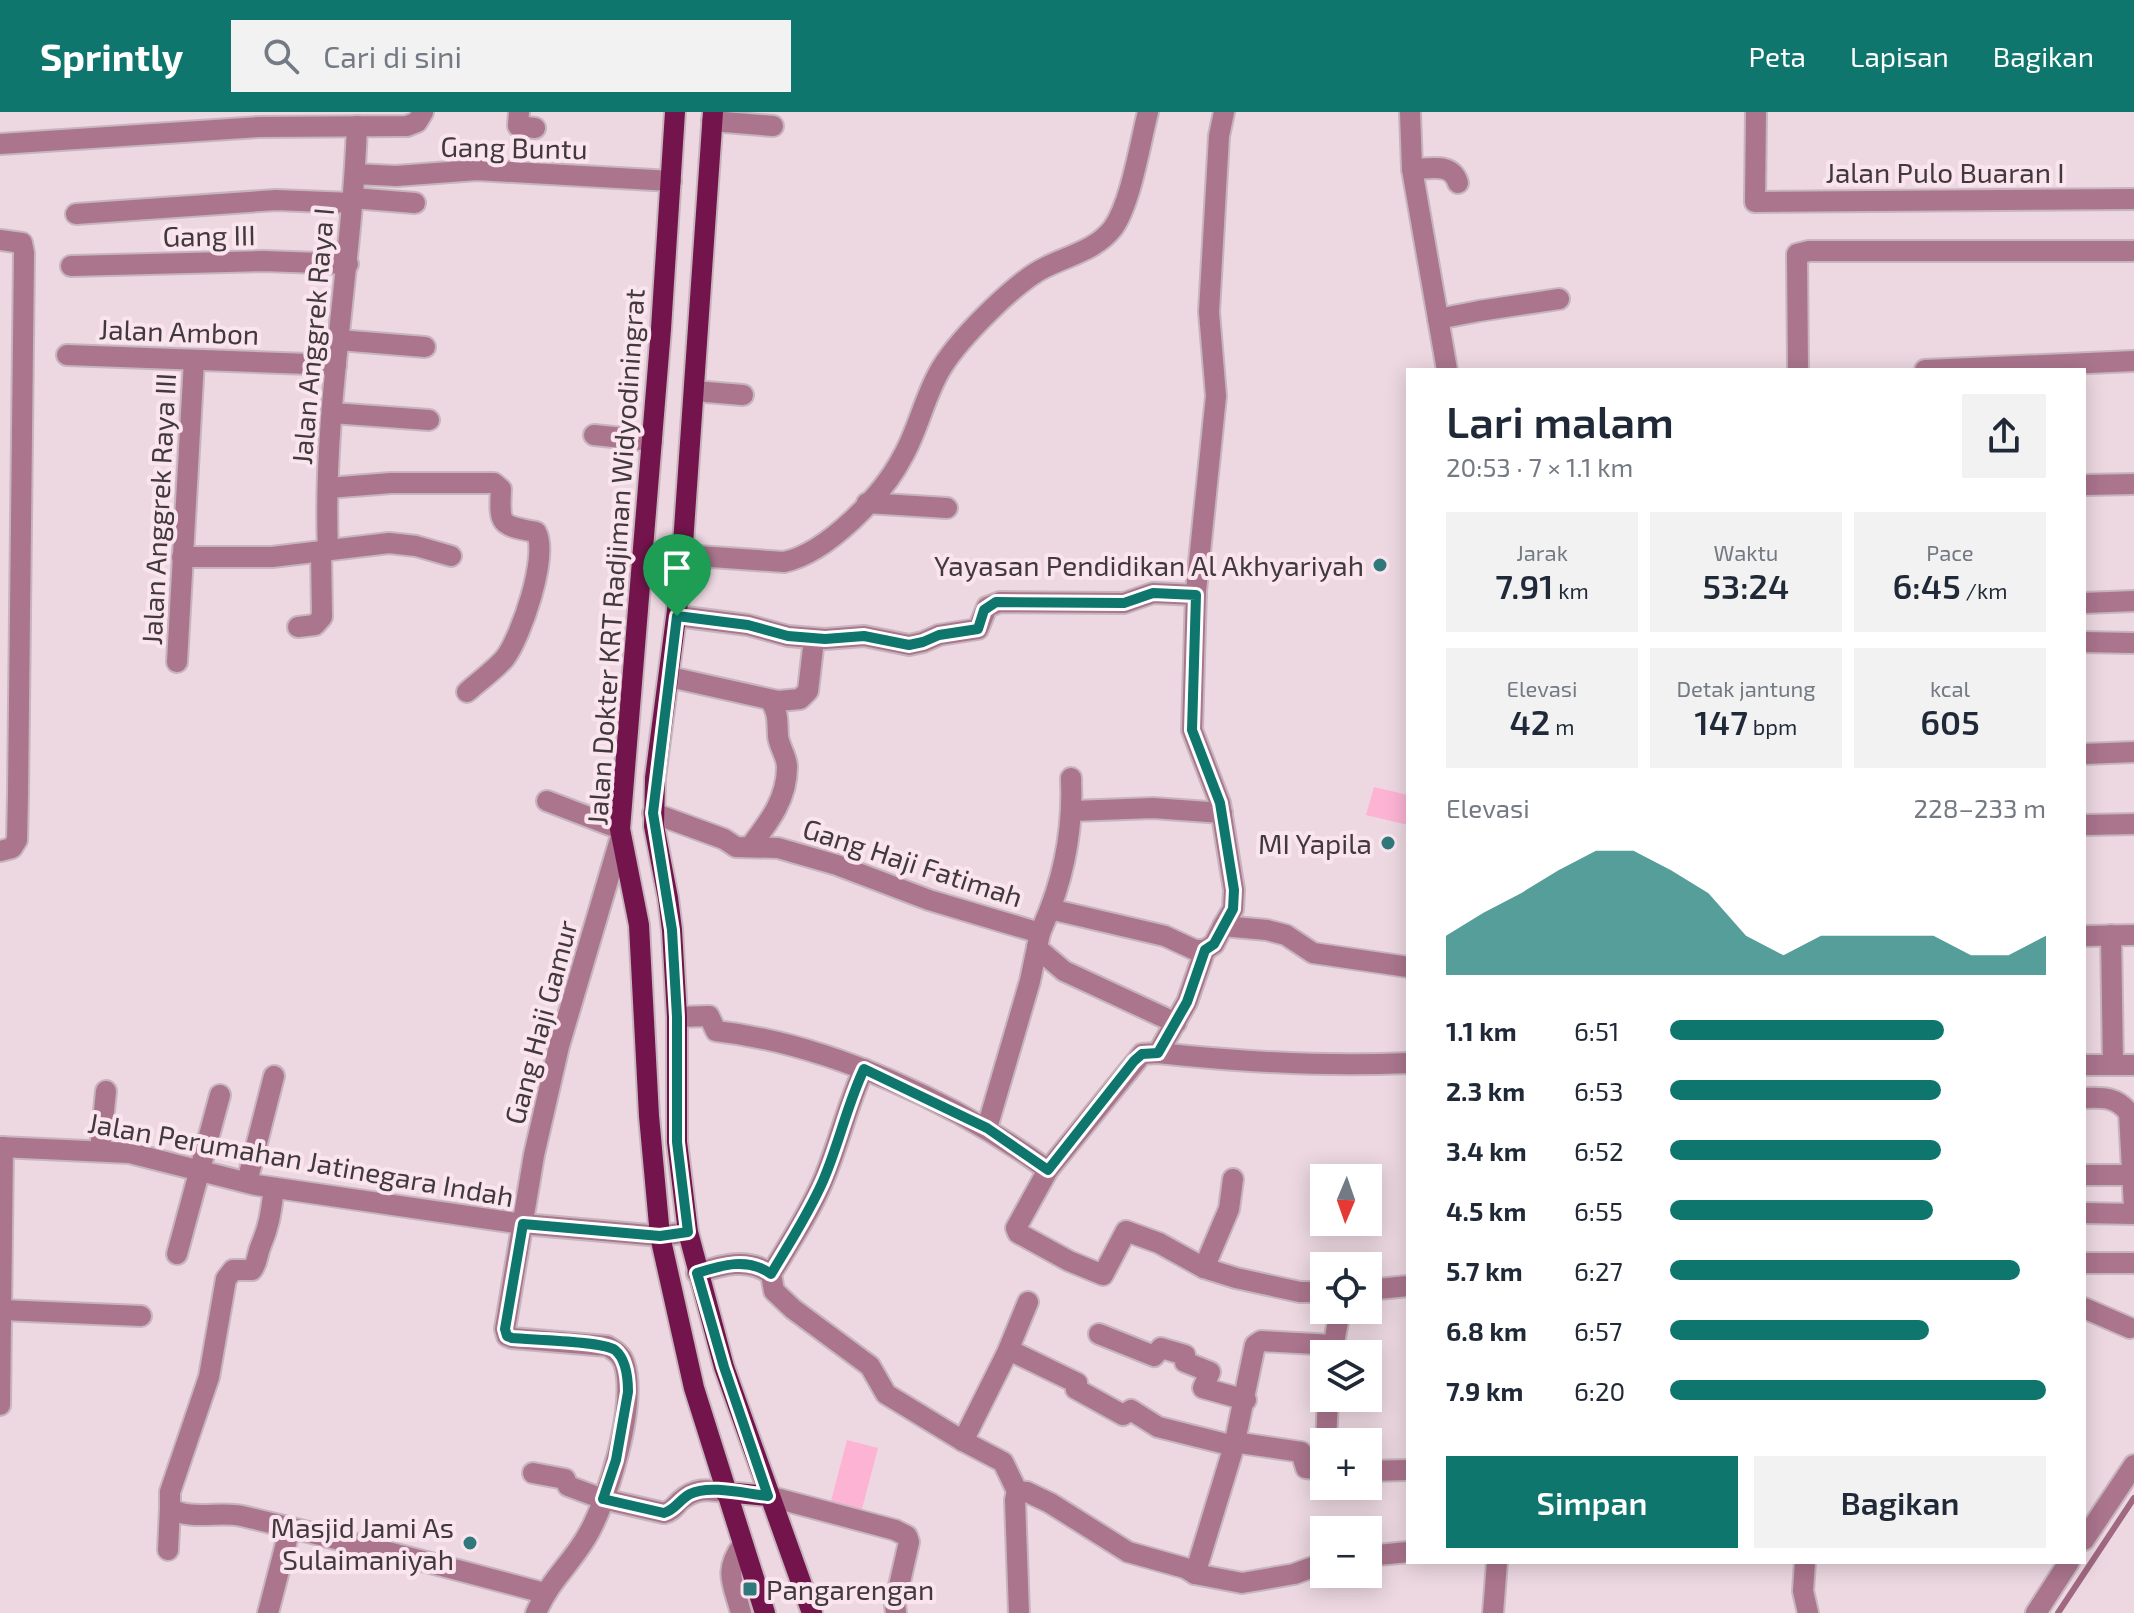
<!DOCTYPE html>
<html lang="id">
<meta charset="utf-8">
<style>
body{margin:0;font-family:"Exo 2",sans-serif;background:#f2f2f3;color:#1f2937;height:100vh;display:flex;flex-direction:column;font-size:30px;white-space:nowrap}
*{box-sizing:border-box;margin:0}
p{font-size:26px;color:#747a83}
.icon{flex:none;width:44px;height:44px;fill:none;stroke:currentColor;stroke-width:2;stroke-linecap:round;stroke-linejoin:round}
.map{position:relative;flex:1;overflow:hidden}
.drawer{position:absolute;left:1406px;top:256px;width:680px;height:1196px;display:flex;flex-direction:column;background:#fff;border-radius:0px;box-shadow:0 4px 20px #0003}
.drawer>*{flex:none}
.needle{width:52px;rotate:182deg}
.tools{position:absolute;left:1310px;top:1052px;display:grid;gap:16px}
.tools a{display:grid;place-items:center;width:72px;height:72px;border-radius:0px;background:#fff;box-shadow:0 4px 20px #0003;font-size:40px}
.pin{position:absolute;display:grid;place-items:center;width:68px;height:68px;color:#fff;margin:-82px -34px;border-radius:50% 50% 50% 0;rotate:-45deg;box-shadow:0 0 8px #0007}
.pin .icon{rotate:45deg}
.round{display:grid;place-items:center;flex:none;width:84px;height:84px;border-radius:0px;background:#f2f2f3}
.head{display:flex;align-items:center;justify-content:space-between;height:136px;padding:0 40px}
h1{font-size:44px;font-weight:600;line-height:60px}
.figures{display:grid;grid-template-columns:repeat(3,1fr);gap:12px;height:136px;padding:8px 40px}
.figures div{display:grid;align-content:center;border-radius:0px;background:#f2f2f3;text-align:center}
.figures b{font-size:34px;font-weight:600}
.figures small{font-size:22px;font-weight:400}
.figures p{font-size:22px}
.chart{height:224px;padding:16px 40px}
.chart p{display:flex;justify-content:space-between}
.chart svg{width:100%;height:144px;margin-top:8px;fill:#0f766e;opacity:.7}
.cta{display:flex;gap:16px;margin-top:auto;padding:16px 40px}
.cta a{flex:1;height:92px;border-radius:0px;background:#0f766e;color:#fff;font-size:32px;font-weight:600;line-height:92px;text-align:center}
.cta a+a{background:#f2f2f3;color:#1f2937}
ul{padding:0 40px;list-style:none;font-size:26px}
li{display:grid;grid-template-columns:128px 96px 1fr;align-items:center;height:60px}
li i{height:20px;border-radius:10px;background:#0f766e}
header{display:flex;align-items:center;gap:48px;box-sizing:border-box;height:112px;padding:0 40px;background:#0f766e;color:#fff}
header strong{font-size:38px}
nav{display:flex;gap:44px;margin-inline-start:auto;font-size:28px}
.search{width:560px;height:72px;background:#f2f2f3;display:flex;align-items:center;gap:20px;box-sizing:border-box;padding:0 28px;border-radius:0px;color:#747a83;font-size:30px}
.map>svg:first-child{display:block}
.pitch{fill:#fcb3d4}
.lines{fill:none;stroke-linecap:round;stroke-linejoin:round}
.stream{stroke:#a06881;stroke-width:6}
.minor-casing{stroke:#c7b5bd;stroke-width:24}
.major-casing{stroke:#c7b5bd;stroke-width:24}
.minor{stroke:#ab758e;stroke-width:20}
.major{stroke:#74144c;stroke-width:20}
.route-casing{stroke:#fff;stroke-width:16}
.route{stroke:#0f766e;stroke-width:10}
.poi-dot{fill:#2f787c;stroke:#fae5ee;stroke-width:3}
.labels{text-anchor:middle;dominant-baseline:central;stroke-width:8;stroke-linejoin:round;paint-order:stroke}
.street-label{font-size:28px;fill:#41393c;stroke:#fae5ee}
.poi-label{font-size:28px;fill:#41393c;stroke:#fae5ee;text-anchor:end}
</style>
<header>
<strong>Sprintly</strong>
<div class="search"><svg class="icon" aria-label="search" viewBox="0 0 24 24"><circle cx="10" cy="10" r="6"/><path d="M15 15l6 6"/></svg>Cari di sini</div>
<nav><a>Peta</a><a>Lapisan</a><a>Bagikan</a></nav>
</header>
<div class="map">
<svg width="2134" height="1501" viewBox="0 0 2134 1501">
<rect width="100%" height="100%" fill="#edd8e1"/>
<g class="pitch">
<polygon points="1374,675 1408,683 1408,713 1366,703"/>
<polygon points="847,1328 878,1336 862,1397 831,1389"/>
</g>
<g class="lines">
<polyline class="stream" points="2058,1501 2134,1386"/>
<g class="minor-casing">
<g id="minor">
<polyline points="519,0 518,14 535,16"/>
<polyline points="1410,0 1412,57 1447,258"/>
<polyline points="1756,0 1755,90 2134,87"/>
<polyline points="712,9 773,14"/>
<polyline points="0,32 259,15 407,14 417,10 423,0"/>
<path d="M1412 57C1431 57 1452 50 1458 71"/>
<polyline points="355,62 396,64 477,58 671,69"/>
<polyline points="353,86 415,91"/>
<polyline points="76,102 276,88 352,91"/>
<polyline points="0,128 22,131 24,141 18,682 17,728 12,736 0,739"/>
<polyline points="71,154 263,149 348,152"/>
<polyline points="1438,207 1479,199 1559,187"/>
<polyline points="339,228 425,235"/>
<polyline points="67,243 336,253"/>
<polyline points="1798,258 1797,142 1809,139 2134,139"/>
<polyline points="1925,258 2134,249"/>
<polyline points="694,279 743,283"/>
<polyline points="332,301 429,308"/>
<polyline points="594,323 652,329"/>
<polyline points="2084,373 2134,372"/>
<path d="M328 376 391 371H494L501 377C499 414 500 413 536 420 549 443 521 525 505 546 495 558 479 569 467 580"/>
<polyline points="867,391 947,396"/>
<path d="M328 439C322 297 352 156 357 14"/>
<path d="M683 443 784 450C827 441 883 383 903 344 919 316 925 282 942 255 960 226 1016 169 1046 155 1070 143 1096 138 1113 116 1131 91 1140 31 1148 0"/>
<polyline points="182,445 272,445 389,431 416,434 451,444"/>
<polyline points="2084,491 2134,489"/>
<polyline points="677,504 748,513 788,524 825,527 864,524 909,533 923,530 939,523 978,517 987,495 1000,490 1124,491 1153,481 1196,483"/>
<polyline points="298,515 315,513 322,505 321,440"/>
<polyline points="2084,530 2134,531"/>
<polyline points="177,550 194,248"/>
<polyline points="670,565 778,589 800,587 808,579 814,527"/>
<polyline points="2084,642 2134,640"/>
<polyline points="547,689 620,717"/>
<polyline points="1073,699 1153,696 1222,701"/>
<polyline points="653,701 724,727 736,735 778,736 837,753 929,788 1040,821"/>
<polyline points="2084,713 2134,712"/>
<path d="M750 735C768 711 787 688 787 655 787 644 779 635 778 624 777 610 779 601 770 588"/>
<path d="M1050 797C1066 755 1073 710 1071 666"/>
<polyline points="1223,814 1233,797 1234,778 1220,691 1192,618 1196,479 1216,284 1209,200 1219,24 1224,0"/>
<polyline points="2111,823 2113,953"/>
<polyline points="2084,824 2134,823"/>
<polyline points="1037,836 1064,859 1176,911"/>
<path d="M677 905 709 904 716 919C830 932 956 991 1048 1058"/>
<polyline points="1158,941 1187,890 1205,838"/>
<polyline points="2084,953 2134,953"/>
<path d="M2084 986C2103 985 2117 985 2129 1001L2134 1095"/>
<polyline points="987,1016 1030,869 1040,821 1050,797 1165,824 1195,838 1205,838 1214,832 1223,814 1267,818 1286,823 1313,841 1408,855"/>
<polyline points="0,1035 130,1041 256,1073 523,1112 660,1124 688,1120"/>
<polyline points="100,1038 106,979"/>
<polyline points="2084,1063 2131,1063"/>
<polyline points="247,1070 274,964"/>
<path d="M274 1076C271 1098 270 1112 261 1133 257 1142 258 1150 252 1158H233L226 1167 209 1265 170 1380V1396C189 1409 220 1399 242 1404 343 1428 444 1454 544 1481"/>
<polyline points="2084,1101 2134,1102"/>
<polyline points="177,1142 220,983"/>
<polyline points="2084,1151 2134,1151"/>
<polyline points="1204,1156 1229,1097 1233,1067"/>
<path d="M697 1161C722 1153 748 1145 771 1162L774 1179 793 1197 870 1254 886 1282 963 1329 1003 1350 1017 1379 1027 1380 1050 1391 1128 1440 1185 1456 1195 1462 1242 1471 1294 1462 1324 1451"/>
<path d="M771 1162C789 1132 809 1102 823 1069 839 1032 847 993 864 957"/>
<polyline points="1368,1178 1408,1174"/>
<path d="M1324 1180H1300L1236 1166 1204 1156 1159 1131 1126 1119 1103 1163 1069 1149 1018 1121 1016 1116 1048 1058 1142 942 1158 941C1242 950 1323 955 1408 951"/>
<polyline points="2084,1196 2130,1216"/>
<polyline points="2,1198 141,1204"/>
<polyline points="1099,1222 1154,1244 1161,1236 1185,1243 1185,1250 1210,1260 1203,1276 1246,1288"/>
<polyline points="1009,1238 1077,1271 1076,1277 1123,1303 1131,1298 1158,1315 1234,1334 1240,1331 1301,1340 1306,1356 1324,1358"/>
<polyline points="1332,1242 1340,1198"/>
<polyline points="0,1293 3,1035"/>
<polyline points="963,1329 1007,1241 1028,1190"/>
<polyline points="1326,1330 1328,1286"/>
<polyline points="1368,1359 1408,1358"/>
<path d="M533 1361 565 1367 568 1374 603 1387 664 1401C672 1399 674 1395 680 1389 695 1376 707 1377 725 1380"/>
<polyline points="1017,1379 1015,1388 1019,1501"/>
<polyline points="768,1384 895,1418 907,1424 909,1430 895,1492 896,1501"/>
<polyline points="2084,1428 2134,1353"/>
<polyline points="168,1438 170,1396"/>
<polyline points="1368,1444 1408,1440"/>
<polyline points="1805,1450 1803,1479 1808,1501"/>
<polyline points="1195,1462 1234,1334 1255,1233 1261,1229 1333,1233"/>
<polyline points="268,1501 290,1416"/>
<path d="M536 1501C549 1470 567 1456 584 1429 607 1394 638 1291 624 1251 621 1242 614 1238 607 1234L512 1226 507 1224 505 1217 534 1043 559 934 621 724"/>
<path d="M741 1501C733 1471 723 1460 743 1432"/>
<polyline points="1493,1501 1497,1450"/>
<polyline points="2036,1501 2069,1450"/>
</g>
</g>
<g class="major-casing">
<g id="major">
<polyline points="675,0 661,217 620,717 639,813 649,1004 660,1124 694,1276 765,1501"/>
<polyline points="713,0 680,475 655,666 654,714 668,786 672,818 677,905 677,1030 688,1120 724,1255 812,1501"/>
<polyline points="725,1380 768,1384"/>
</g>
</g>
<use href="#minor" class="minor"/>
<use href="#major" class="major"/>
</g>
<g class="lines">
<g class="route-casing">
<path id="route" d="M1153 481 1196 483 1192 618 1220 691 1234 778 1233 797 1214 832 1205 838 1187 890 1158 941 1142 942 1134 949 1048 1058 987 1016 864 957C847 993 839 1032 823 1069 809 1101 789 1132 771 1162 748 1145 722 1153 697 1161L724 1255 768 1384C747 1382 709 1372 690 1382 680 1387 675 1398 664 1401L603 1387 616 1348 628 1280C628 1267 626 1247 615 1238 602 1229 532 1228 512 1226L507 1224 505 1217 523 1112 660 1124 688 1120 677 1030V905L672 818 653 701 677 504 748 513 788 524 825 527 864 524 909 533 923 530 939 523 978 517 984 498 996 490 1124 491Z"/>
</g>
<use href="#route" class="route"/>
</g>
<g class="poi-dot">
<circle cx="1380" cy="453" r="8"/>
<circle cx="1388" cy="731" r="8"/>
<circle cx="470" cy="1431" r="8"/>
<rect x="742" y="1469" width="16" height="16" rx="4"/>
</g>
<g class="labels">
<g class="street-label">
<text transform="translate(514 35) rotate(1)">Gang Buntu</text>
<text x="1945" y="60">Jalan Pulo Buaran I</text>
<text transform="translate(209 123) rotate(-1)">Gang III</text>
<text transform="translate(179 219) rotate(2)">Jalan Ambon</text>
<text transform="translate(312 224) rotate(-85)">Jalan Anggrek Raya I</text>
<text transform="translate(158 397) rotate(-87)">Jalan Anggrek Raya III</text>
<text transform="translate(615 445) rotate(-86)">Jalan Dokter KRT Radjiman Widyodiningrat</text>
<text transform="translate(913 750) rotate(18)">Gang Haji Fatimah</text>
<text transform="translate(540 910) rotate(-75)">Gang Haji Gamur</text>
<text transform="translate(301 1047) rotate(10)">Jalan Perumahan Jatinegara Indah</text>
</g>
<g class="poi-label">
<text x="1364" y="453">Yayasan Pendidikan Al Akhyariyah</text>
<text x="1372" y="731">MI Yapila</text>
<text x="454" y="1415">Masjid Jami As<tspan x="454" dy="32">Sulaimaniyah</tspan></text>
<text x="766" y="1477" text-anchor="start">Pangarengan</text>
</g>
</g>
</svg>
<div class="tools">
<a><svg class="needle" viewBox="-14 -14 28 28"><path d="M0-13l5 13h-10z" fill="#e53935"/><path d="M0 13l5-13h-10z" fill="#747a83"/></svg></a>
<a><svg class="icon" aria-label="locate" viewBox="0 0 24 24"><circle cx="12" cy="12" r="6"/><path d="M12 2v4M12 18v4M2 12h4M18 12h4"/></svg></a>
<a><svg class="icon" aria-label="layers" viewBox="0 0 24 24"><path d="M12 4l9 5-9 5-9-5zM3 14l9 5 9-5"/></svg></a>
<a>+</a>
<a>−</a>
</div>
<div class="pin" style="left:677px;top:504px;background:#1e9e55"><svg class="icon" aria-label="arrive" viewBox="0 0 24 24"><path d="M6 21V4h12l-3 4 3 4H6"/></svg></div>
<section class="drawer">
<div class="head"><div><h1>Lari malam</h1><p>20:53 · 7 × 1.1 km</p></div><a class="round"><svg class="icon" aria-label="share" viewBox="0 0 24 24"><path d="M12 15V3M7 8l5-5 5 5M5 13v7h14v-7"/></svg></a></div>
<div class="figures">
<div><p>Jarak</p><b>7.91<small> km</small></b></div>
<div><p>Waktu</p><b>53:24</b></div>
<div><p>Pace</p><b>6:45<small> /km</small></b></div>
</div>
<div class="figures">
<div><p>Elevasi</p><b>42<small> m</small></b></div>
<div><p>Detak jantung</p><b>147<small> bpm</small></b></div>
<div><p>kcal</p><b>605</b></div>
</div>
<div class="chart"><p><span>Elevasi</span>228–233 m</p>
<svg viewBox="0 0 160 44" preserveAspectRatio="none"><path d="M0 44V32L10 25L20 19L30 12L40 6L50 6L60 12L70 19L80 32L90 38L100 32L110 32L120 32L130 32L140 38L150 38L160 32V44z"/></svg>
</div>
<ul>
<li><b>1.1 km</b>6:51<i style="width:73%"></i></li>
<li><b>2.3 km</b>6:53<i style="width:72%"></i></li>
<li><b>3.4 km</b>6:52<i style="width:72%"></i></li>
<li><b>4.5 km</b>6:55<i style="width:70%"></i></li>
<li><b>5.7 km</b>6:27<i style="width:93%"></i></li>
<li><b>6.8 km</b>6:57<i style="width:69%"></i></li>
<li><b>7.9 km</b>6:20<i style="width:100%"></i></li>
</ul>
<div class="cta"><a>Simpan</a><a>Bagikan</a></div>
</section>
</div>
